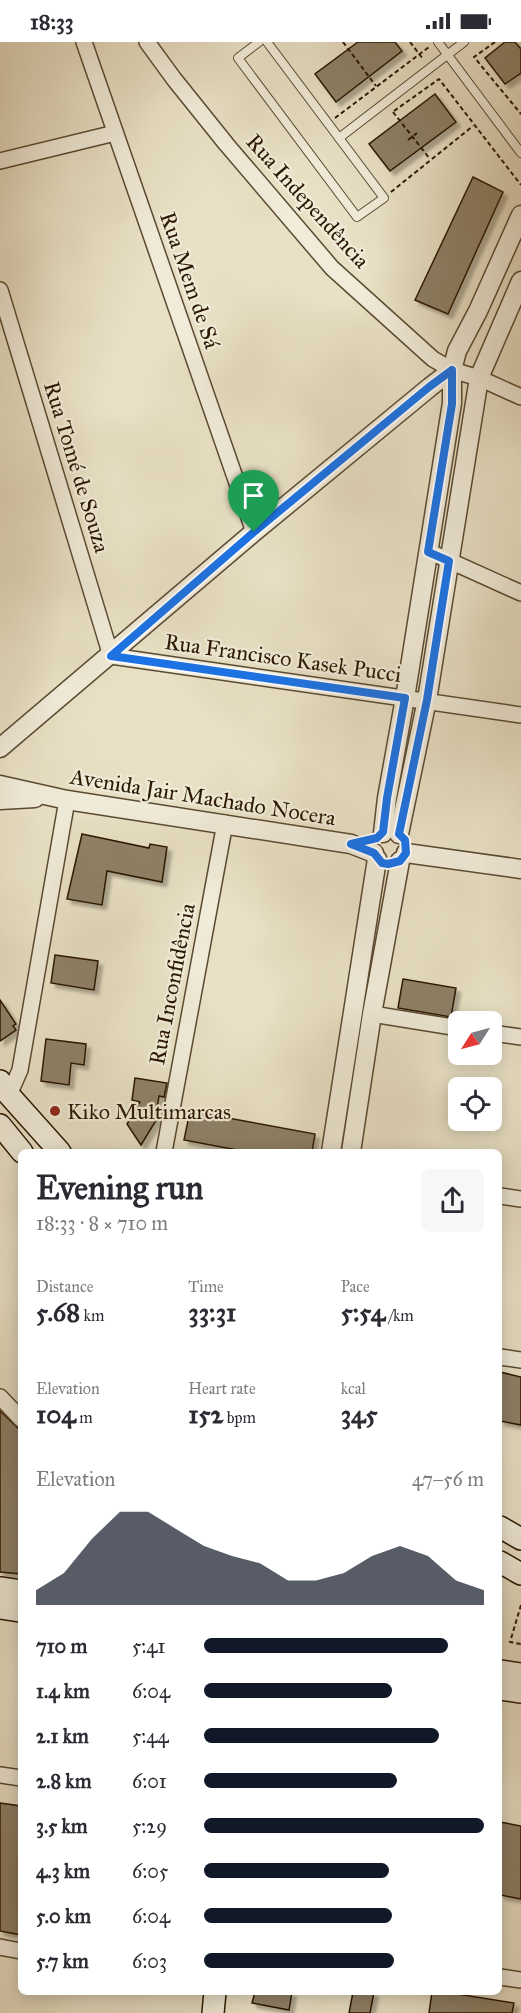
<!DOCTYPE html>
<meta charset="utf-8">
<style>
body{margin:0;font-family:"IM FELL Great Primer",serif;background:#f7f7f7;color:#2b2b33;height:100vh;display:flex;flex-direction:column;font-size:22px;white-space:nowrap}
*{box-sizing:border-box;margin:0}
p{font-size:20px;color:#7c7c81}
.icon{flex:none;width:33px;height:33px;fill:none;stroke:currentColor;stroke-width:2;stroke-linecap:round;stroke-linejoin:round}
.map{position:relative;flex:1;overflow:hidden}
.panel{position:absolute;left:18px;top:1107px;width:484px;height:846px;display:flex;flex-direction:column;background:#fff;border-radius:9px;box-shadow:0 3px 15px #0003}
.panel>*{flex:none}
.needle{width:39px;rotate:234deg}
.controls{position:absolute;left:448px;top:969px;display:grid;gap:12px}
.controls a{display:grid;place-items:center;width:54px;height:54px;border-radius:9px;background:#fff;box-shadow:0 3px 15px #0003;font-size:30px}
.pin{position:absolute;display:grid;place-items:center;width:51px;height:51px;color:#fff;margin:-62px -26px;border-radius:50% 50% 50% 0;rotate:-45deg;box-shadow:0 0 6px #0007}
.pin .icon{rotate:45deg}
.round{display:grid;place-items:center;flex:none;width:63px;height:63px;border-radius:9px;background:#f7f7f7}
.overview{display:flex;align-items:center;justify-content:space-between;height:102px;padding:0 18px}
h1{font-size:33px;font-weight:800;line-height:45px}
.figures{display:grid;grid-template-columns:repeat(3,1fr);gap:9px;height:102px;padding:6px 18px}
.figures div{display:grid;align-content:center}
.figures b{font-size:26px;font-weight:800}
.figures small{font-size:16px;font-weight:400}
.figures p{font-size:16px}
.chart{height:168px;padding:12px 18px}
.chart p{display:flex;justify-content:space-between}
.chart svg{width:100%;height:108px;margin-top:6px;fill:#111827;opacity:.7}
ul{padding:0 18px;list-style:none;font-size:20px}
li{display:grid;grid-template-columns:96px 72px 1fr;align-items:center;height:45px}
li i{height:15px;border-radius:8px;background:#111827}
.status{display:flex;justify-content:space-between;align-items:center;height:42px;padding:0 30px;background:#fff;direction:ltr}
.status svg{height:16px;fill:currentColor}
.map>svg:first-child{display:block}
.building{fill:#8e8167;stroke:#2b1800;stroke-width:1.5;filter:url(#shadow)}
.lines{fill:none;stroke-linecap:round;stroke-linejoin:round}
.service-casing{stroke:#5a4a32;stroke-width:10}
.minor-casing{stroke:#5a4a32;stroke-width:18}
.tertiary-casing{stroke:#5a4a32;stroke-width:21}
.secondary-casing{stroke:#2b1800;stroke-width:24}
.path{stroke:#2b1800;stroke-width:2;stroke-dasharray:4.5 3;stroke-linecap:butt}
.service{stroke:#f1ecda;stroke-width:8}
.minor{stroke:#f1ecda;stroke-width:15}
.tertiary{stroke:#f1ecda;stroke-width:18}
.secondary{stroke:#f1ecda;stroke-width:21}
.route-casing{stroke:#fff;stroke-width:12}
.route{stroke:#1a73e8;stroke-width:8}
.poi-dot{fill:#8f2418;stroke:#f1ecda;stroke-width:2}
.labels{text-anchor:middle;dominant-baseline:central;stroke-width:4.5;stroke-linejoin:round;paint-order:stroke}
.street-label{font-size:22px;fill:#2b1800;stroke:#f1ecda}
.poi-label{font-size:22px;fill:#2b1800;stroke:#f1ecda;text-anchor:start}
</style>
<div class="status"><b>18:33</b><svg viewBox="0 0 49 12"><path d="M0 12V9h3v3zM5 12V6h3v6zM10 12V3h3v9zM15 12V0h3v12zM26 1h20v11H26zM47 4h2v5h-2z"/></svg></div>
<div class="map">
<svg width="521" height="1971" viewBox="0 0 521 1971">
<defs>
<filter id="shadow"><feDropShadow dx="4.5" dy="4.5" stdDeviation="1.5" flood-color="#0004"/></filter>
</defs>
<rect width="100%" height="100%" fill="#e9e1c6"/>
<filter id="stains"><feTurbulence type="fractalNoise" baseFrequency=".00333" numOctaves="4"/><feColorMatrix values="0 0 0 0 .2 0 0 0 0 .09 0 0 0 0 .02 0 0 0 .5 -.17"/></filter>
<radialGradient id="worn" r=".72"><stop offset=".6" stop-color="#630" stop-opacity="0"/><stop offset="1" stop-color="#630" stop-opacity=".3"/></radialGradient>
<g class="building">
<polygon points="358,0 395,0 402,9 336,60 315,32"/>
<polygon points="505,0 515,0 521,7 521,31 505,42 485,16"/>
<polygon points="435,52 456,80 390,129 369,102"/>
<polygon points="473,135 503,150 448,272 415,258"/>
<polygon points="82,792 149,806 150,802 167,805 162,840 107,829 102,863 67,857"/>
<polygon points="55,913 98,919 94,948 51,941"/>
<polygon points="403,937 456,946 451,975 398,966"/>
<polygon points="0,958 16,982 13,984 16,988 0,999"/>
<polygon points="46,997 86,1002 84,1023 71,1021 69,1043 41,1039"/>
<polygon points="135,1036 167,1041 164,1055 159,1054 156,1074 158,1075 141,1103 127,1082 140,1060 132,1058"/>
<polygon points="190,1069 315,1092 312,1110 248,1110 184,1098"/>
<polygon points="500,1330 521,1335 521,1383 500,1379"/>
<polygon points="0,1369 21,1389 21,1532 0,1530"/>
<polygon points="0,1761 21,1764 21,1893 0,1889"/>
<polygon points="500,1780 521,1784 521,1857 500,1853"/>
<polygon points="255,1950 292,1950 289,1968 252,1961"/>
<polygon points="353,1950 374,1950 370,1971 349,1971"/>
<polygon points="432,1950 445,1950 514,1961 512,1971 429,1971"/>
</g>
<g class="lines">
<g class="service-casing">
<g id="service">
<polyline points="259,0 238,16 357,175 384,156 267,0"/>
<polyline points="438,0 521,111"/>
<polyline points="339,96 464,0"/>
</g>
</g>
<g class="minor-casing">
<g id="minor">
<polyline points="84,0 254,490"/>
<polyline points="147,0 174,37 227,103 332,226 433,317 452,328 479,336 521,355"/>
<polyline points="0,119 115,91"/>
<polyline points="0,248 111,614 521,673"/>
<polyline points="428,509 521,551"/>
<polyline points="372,972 459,986"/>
<polyline points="492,991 521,995"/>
<polyline points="9,1053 20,1028 67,758"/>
<polyline points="164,1110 225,781"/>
<polyline points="500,1154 521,1157"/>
<polyline points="500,1315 521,1318"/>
<polyline points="0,1355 21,1377"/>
<polyline points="0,1733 21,1736"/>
<polyline points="0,1905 21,1909"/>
<polyline points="500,1935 521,1938"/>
</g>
</g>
<g class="tertiary-casing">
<g id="tertiary">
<polyline points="0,706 254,490 430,345 452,328"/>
<polyline points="0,743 67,758 351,802 374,811"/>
<polyline points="0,758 35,756"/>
<polyline points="383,791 387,756 405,656 452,361 452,328 457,309 478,269 521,173"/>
<polyline points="399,792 427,658 479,336 521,239"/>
<polyline points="406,811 521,827"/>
<polyline points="331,1110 377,817"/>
<polyline points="351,1110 372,972 400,819"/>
</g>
</g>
<g class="secondary-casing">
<g id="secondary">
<polyline points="0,1039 9,1053 60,1110"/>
<polyline points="0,1083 22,1110"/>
<polyline points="500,1485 521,1497"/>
<polyline points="500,1520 521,1532"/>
<polyline points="0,1546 21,1549"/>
<polyline points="0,1566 21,1569"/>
<polyline points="500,1629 521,1632"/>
<polyline points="500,1647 521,1650"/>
<polyline points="213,1971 215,1950"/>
</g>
</g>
<g class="path">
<polyline points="343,0 376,44"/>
<polyline points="410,0 423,17"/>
<polyline points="495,0 474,15 521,72"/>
<polyline points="394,69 439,37 521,143"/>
<polyline points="393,70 430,117"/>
<polyline points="335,76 429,5"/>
<polyline points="408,98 417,91"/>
<polyline points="391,150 473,84"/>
<polyline points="521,1563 510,1600 521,1602"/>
</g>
<use href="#service" class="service"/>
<use href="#minor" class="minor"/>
<use href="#tertiary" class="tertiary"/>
<use href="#secondary" class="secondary"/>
</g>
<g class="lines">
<g class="route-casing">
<polygon id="route" points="452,328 452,362 428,510 449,519 427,658 399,792 405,798 406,811 400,819 388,822 382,821 374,811 351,802 377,796 383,790 387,756 405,656 111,614 254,490 429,345"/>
</g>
<use href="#route" class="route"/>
</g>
<circle class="poi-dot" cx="55" cy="1069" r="6"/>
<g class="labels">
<g class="street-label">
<text transform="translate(308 159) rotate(48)">Rua Independência</text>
<text transform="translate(190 238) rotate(71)">Rua Mem de Sá</text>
<text transform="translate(77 425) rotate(73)">Rua Tomé de Souza</text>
<text transform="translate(283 616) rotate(8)">Rua Francisco Kasek Pucci</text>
<text transform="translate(203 755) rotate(9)">Avenida Jair Machado Nocera</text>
<text transform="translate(172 942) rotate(-79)">Rua Inconfidência</text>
</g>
<g class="poi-label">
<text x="67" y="1069">Kiko Multimarcas</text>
</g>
</g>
<rect width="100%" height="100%" filter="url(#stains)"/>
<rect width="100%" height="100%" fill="url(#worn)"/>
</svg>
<div class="controls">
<a><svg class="needle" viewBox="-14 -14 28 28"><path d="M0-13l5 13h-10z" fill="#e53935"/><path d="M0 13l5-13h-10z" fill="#7c7c81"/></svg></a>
<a><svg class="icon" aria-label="locate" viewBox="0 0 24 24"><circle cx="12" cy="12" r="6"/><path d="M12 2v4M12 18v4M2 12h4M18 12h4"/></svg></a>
</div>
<div class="pin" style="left:254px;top:490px;background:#1e9e55"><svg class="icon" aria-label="arrive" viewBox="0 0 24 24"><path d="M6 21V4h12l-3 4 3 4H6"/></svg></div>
<section class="panel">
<div class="overview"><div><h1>Evening run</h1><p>18:33 · 8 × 710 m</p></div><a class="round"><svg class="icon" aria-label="share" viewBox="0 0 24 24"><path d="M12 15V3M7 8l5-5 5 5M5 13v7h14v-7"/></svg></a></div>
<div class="figures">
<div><p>Distance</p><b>5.68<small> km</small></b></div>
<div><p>Time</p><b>33:31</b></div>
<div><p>Pace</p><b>5:54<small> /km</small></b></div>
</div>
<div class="figures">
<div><p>Elevation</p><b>104<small> m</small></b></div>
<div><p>Heart rate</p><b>152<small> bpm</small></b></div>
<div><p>kcal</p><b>345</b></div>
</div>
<div class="chart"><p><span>Elevation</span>47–56 m</p>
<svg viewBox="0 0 160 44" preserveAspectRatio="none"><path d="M0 44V38L10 31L20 17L30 6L40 6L50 13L60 20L70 24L80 27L90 34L100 34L110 31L120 24L130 20L140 24L150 34L160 38V44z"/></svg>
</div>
<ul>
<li><b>710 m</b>5:41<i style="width:87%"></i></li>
<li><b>1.4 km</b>6:04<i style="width:67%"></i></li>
<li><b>2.1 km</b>5:44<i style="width:84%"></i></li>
<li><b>2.8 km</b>6:01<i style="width:69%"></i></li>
<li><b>3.5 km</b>5:29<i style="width:100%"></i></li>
<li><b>4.3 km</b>6:05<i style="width:66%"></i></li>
<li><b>5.0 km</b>6:04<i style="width:67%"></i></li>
<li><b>5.7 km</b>6:03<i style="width:68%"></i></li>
</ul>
</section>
</div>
